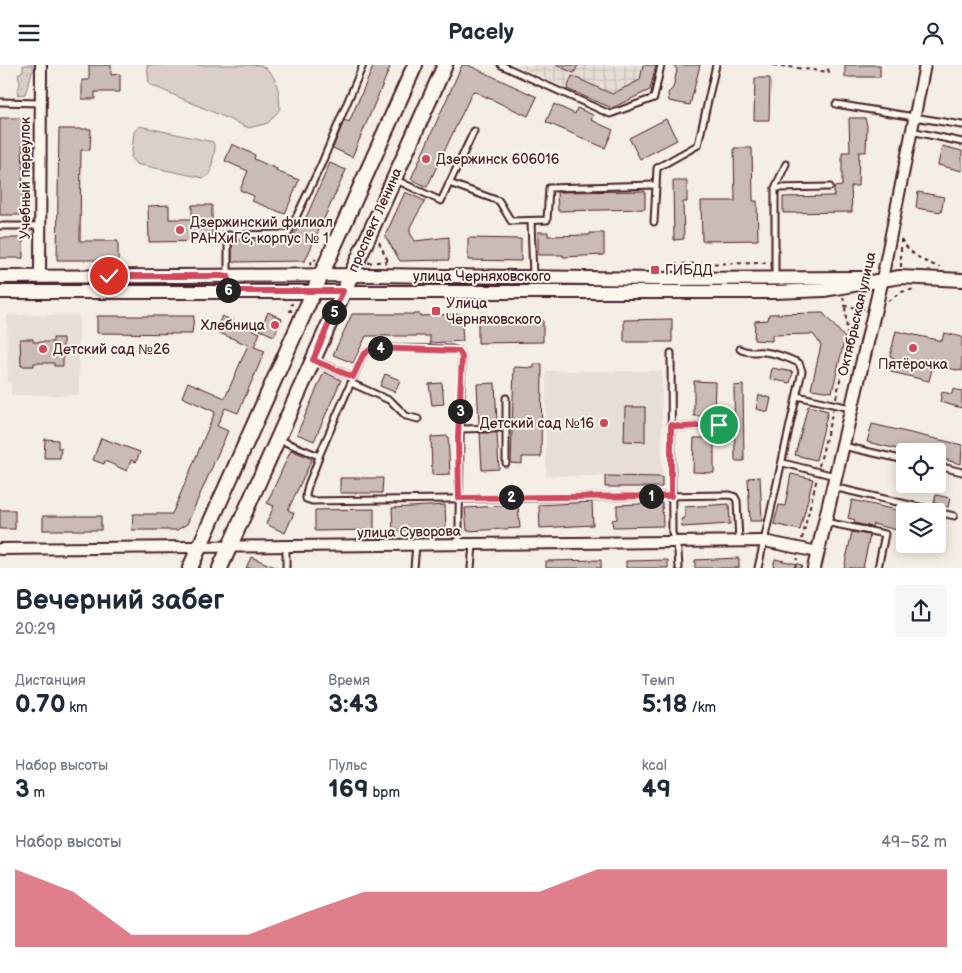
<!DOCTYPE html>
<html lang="ru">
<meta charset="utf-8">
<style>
body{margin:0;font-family:"Balsamiq Sans",sans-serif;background:#f6f6f7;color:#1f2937;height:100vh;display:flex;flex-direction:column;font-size:19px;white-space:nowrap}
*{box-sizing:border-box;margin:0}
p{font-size:16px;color:#747a83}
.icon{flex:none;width:28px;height:28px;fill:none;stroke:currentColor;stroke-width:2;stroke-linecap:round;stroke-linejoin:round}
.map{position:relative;height:503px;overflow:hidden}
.details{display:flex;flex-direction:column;background:#fff;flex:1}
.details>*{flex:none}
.tools{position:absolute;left:896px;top:378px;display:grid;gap:10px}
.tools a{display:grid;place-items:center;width:50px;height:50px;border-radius:5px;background:#fff;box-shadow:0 2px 12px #0003;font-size:25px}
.pin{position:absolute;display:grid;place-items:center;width:42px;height:42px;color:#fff;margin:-21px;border:2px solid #fff;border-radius:50%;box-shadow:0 1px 5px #0007}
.km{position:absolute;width:25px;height:25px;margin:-12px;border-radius:50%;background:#222;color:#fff;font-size:14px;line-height:25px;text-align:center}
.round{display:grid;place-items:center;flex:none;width:52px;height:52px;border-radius:5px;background:#f6f6f7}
.head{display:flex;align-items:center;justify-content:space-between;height:85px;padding:0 15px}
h1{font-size:28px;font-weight:800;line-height:38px}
.figures{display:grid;grid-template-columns:repeat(3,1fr);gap:8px;height:85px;padding:5px 15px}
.figures div{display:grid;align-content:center}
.figures b{font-size:25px;font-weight:800}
.figures small{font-size:14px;font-weight:400}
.figures p{font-size:14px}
.chart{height:140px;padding:10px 15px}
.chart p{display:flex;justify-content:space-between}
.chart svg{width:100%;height:90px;margin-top:5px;fill:#d1495b;opacity:.7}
header{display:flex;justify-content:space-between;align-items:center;height:65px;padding:0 15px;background:#fff;font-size:22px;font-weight:800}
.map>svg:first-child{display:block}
.built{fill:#e7dfd6}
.industrial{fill:url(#industrial-grid)}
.green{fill:url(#green-dots);stroke:#92787a}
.pitch{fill:#dbd0c9;stroke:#92787a}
.building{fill:#cabbb6;stroke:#4a1f2b}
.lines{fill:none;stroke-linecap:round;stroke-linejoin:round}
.service-casing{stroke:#4a1f2b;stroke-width:9}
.minor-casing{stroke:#4a1f2b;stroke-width:14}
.tertiary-casing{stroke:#4a1f2b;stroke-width:16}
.secondary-casing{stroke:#4a1f2b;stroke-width:18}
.path{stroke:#4a1f2b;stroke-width:2;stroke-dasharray:4 4;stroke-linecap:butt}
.service{stroke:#fbf7ec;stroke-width:5}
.minor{stroke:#fbf7ec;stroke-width:10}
.tertiary{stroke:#fbf7ec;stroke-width:12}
.secondary{stroke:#fbf7ec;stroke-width:14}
.route-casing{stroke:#fff;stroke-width:10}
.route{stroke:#d1495b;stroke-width:6}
.poi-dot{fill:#d1495b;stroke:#fbf7ec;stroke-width:2}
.labels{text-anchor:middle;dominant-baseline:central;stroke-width:4;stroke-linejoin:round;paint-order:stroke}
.poi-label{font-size:14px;fill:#4a1f2b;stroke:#fbf7ec;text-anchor:start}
.street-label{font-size:14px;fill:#4a1f2b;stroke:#fbf7ec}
</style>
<header><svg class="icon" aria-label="menu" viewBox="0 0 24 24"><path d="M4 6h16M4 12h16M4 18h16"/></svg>Pacely<svg class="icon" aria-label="person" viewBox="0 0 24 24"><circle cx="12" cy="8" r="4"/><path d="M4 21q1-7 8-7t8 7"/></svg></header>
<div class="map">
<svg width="962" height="503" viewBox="0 0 962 503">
<defs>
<pattern id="industrial-grid" width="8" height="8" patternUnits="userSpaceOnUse" patternTransform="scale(1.25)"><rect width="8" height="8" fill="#e7dfd6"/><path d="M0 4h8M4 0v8" fill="none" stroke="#c8bfb8"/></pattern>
<pattern id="green-dots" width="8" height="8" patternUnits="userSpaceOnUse" patternTransform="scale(1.25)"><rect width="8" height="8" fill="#dbd0c9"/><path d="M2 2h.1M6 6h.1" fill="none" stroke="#bdb2ad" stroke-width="1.8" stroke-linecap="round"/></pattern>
</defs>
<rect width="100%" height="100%" fill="#f4eee4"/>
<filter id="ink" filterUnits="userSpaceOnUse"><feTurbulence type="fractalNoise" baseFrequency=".02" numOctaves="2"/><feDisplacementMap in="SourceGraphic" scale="10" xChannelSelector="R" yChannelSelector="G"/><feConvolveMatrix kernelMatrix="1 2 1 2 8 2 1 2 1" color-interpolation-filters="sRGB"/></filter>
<g filter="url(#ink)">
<g class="built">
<polygon points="7,250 79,250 79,330 11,330 11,318 8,318"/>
<rect x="546" y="306" width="116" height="105"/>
</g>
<polygon class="industrial" points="515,0 656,0 650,25 612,43"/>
<polygon class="green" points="23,0 38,0 32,7 25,29 17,30 20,18 18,9 23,6"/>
<g class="pitch">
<path d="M147 0H260C278 8 279 27 280 44L268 58 249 63 149 19Z"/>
<polygon points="139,61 213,77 215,84 210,109 204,113 136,99 131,93 134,67"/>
</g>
<g class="building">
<polygon points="89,0 111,0 111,10 120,9 120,27 95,27 95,34 82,34 82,15 89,15"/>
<polygon points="374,0 391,0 352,92 333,83 344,55 349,57"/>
<polygon points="462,0 468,0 537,32 528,51 473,26 427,122 411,114"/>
<polygon points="556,0 578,0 574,8"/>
<polygon points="643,0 656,0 650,25 612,43 567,24 572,11 612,29 640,15"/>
<polygon points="674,0 700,0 690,40 669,36 668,28 673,23 677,5"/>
<rect x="845" y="0" width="35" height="12"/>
<polygon points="755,13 770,13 769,55 754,55"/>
<polygon points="554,39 575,49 577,43 593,50 591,55 613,65 605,83 546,57"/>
<polygon points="0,53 22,53 23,150 0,150"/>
<polygon points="849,53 865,53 867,61 866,87 859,87 858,121 851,121 852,147 783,148 783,132 834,131 834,122 842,121 842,87 850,87"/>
<polygon points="666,54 677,75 640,94 629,73"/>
<polygon points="59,64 91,64 90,85 81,85 80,176 118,176 118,195 57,195"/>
<polygon points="232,79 255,90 254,94 277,104 276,106 299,115 285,149 252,136 254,131 240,125 248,106 225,96"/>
<polygon points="942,81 962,86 962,106 938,100"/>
<polygon points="734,83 752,83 753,136 757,136 758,175 702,176 701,136 735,136"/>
<polygon points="330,98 346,105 305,196 232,197 232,176 292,175 301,155 304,157"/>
<polygon points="673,116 687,116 687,137 683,137 684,174 674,175"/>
<polygon points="645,126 645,144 558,146 557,127"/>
<polygon points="405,127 425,136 410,162 410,168 415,176 449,172 449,195 400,196 385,171"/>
<polygon points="918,127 944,132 941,147 916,143"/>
<polygon points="169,140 169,154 192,154 192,140 212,140 212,176 149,177 148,141"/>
<polygon points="538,167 548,167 548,171 590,170 590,168 604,168 604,190 563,192 563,190 538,190"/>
<rect x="0" y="173" width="23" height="20"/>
<polygon points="468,173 521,174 521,196 468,195"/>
<polygon points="268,247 282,254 274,271 260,265"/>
<polygon points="823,248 845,273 832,327 811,324 821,280 813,269 772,270 772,276 754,275 755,256 768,255 769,249"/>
<polygon points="352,249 420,249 420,251 461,249 463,276 430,278 430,271 366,271 353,298 333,290"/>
<polygon points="97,251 194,251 192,269 97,268"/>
<polygon points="222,251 260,268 254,282 265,286 238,348 225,343 217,361 228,366 187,459 177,465 132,465 133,449 172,449 215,347 182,332 188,317 225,333 248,280 215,266"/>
<polygon points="672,254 672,277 624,277 624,255"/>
<polygon points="478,256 543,256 543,277 478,278"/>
<polygon points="896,266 942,276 944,268 962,272 962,306 933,300 929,316 891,307 894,293 890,291"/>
<polygon points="53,273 63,273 63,301 54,301 54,298 34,298 34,301 21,301 20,274 33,274 33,277 53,277"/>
<polygon points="534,299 542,299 541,392 522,392 522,399 511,398 514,302 534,303"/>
<polygon points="772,303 793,307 790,318 770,314"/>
<polygon points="324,307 341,315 314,376 297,369"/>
<polygon points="385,309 400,315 395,327 380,321"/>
<polygon points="694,316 715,317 714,351 694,351"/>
<polygon points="442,318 444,339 432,340 429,319"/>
<polygon points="495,318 497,359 479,359 477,319"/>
<polygon points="743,320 744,396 735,396 734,321"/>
<polygon points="953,324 962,326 962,343 940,337 942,327 952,329"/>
<polygon points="759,330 771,333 768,347 756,344"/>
<polygon points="808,341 828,346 816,395 795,390"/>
<polygon points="625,342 645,342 645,377 624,376"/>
<polygon points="872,359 962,380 961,399 938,393 938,386 906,386 867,377"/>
<polygon points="480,368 497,368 499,404 482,405"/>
<polygon points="448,371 450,409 432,410 431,372"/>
<polygon points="101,373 140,387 136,397 131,395 127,406 105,396 104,399 93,395"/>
<polygon points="694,373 714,373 714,408 693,407"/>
<polygon points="45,374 58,375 58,383 61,383 60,393 44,393"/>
<polygon points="291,385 312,394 288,445 294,448 285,468 266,459 274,441 267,438"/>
<polygon points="791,409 813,414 800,465 774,459 779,440 785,441"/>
<polygon points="605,411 662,412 662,422 605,422"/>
<polygon points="760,412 762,456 750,456 748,413"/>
<polygon points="340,413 383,413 382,428 340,428"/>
<polygon points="936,430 950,433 948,442 934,438"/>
<polygon points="852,435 905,447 905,467 873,459 872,462 854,458 855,455 848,453"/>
<polygon points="592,437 593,460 540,463 539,440"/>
<polygon points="662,438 663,461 613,462 612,455 617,454 617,440"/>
<polygon points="729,439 730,459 682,462 681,454 685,453 685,442"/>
<polygon points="445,440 446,463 393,466 392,443"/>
<polygon points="518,440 520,463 467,466 465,443"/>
<polygon points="374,444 374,465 315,466 315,445"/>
<rect x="0" y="445" width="15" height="19"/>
<rect x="43" y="451" width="58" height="14"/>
<polygon points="938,455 945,456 940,477 938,477"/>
<polygon points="852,467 870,470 863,503 844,503"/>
<polygon points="251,492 277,503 246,503"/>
<polygon points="739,493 739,503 695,503 695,495"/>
<polygon points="775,494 802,500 801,503 773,503"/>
<polygon points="601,495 601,503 546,503 546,496"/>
<polygon points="668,495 668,503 626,503 626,496"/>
</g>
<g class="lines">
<g class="service-casing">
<g id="service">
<polyline points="501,0 610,49 654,33 661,0"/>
<polyline points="0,37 40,38"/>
<polyline points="836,39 962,60"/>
<polyline points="911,66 962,77"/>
<polyline points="394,114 441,136 474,66"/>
<polyline points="449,118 499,136 511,156 547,155 549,123 656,120"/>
<polyline points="775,123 830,122"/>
<polyline points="531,156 533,211"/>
<polyline points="654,157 657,103 698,80 716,0"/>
<polyline points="0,161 40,161"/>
<polyline points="775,212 775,123 786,99"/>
<polyline points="228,226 228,170 288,169 321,100 363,0"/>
<path d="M740 284C747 289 756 286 764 287 776 288 788 293 799 298L802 306 758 503"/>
<polyline points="671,288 672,468 678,486 679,503"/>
<polyline points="313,295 353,312"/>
<polyline points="351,318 391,336 406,351 418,354"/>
<polyline points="797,331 850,343"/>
<polyline points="671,360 681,362 719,360"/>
<polyline points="459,364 506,363"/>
<polyline points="280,375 319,391"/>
<polyline points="843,381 905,395"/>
<polyline points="506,398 506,333"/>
<polyline points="783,398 835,411"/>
<polyline points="938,401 962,407"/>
<polyline points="833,422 936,446"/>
<polyline points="938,447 954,451"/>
<polyline points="825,457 885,469 878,503"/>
<path d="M459 480C459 417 460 355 462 292L459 286 452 284 372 283 363 290 319 391C316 405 305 420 306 434L312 436 730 430 735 432 737 436 739 476"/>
<polyline points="286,503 286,482"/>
<polyline points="414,503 416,480"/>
<polyline points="471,503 473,480"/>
</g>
</g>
<g class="minor-casing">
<g id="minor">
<polyline points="40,211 41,0"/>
<polyline points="882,214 925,0"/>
<polyline points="0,484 764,476 818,487"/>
</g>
</g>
<g class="tertiary-casing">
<g id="tertiary">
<polyline points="0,212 374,210 654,214 862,213"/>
<polyline points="0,227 775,227 824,225 900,212 962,215"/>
<polyline points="814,503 882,214"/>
</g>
</g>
<g class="secondary-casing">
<g id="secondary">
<polyline points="190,503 415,0"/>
<polyline points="220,503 445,0"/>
</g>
</g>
<g class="path">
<polyline points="773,0 829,7 826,0"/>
<path d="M901 174C910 189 923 197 940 202"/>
<polyline points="379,177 388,196 385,199"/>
<polyline points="368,198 388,196"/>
<polyline points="310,200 313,194 316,195"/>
<polyline points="901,202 901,175"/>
<polyline points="669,203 670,199 769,198"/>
<polyline points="843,232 845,241 864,244"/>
<polyline points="888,236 901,227 915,224"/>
<polyline points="292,246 290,246 292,238"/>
<polyline points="836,333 848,279 845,241"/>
<polyline points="819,401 833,345"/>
<polyline points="802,474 817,413"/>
<polyline points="795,503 797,493"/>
</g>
<use href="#service" class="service"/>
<use href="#minor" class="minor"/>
<use href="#tertiary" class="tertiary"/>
<use href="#secondary" class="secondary"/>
</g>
</g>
<g class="lines" filter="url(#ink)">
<g class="route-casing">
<polyline id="route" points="109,211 228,211 228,226 343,226 313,295 353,312 363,290 372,283 459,286 462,292 458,373 459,433 671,431 671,360 681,362 719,360"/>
</g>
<use href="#route" class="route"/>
</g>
<g class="poi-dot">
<circle cx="426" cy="94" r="5"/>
<circle cx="180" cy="165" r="5"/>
<rect x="650" y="200" width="10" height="10" rx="2.5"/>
<rect x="431" y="241" width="10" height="10" rx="2.5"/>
<circle cx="275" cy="260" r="5"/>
<circle cx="913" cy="283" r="5"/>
<circle cx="43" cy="284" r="5"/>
<circle cx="604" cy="358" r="5"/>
</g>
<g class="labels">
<g class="poi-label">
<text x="436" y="94">Дзержинск 606016</text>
<text x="190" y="157">Дзержинский филиал<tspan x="190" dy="16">РАНХиГС, корпус № 1</tspan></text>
<text x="665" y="205">ГИБДД</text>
<text x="446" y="238">Улица<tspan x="446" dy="16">Черняховского</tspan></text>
<text x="265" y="260" text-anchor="end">Хлебница</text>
<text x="53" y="284">Детский сад №26</text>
<text x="913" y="299" text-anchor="middle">Пятёрочка</text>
<text x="594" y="358" text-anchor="end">Детский сад №16</text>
</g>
<g class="street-label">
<text transform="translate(25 113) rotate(-90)">Учебный переулок</text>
<text transform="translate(375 155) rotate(-66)">проспект Ленина</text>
<text x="482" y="211">улица Черняховского</text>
<text transform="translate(857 249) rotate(-77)">Октябрьская улица</text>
<text transform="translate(409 467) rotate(-1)">улица Суворова</text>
</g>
</g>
</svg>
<div class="tools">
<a><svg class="icon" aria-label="locate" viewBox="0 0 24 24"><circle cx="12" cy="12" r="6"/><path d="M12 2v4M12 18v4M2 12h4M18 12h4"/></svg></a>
<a><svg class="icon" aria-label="layers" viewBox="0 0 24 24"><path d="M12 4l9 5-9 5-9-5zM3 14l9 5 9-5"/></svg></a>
</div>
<div class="pin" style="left:719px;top:360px;background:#1e9e55"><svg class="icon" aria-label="arrive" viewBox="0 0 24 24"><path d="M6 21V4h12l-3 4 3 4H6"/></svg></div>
<div class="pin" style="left:109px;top:211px;background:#d93025"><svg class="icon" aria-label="check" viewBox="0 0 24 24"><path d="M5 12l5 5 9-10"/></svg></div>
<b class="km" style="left:651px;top:431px">1</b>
<b class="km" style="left:511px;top:432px">2</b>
<b class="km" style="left:460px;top:346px">3</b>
<b class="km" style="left:380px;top:283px">4</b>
<b class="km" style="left:334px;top:247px">5</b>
<b class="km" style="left:228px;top:225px">6</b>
</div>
<section class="details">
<div class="head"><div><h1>Вечерний забег</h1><p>20:29</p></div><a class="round"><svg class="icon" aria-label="share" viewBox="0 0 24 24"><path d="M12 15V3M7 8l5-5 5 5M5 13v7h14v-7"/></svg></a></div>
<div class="figures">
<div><p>Дистанция</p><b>0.70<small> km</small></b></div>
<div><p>Время</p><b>3:43</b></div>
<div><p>Темп</p><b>5:18<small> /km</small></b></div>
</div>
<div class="figures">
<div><p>Набор высоты</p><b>3<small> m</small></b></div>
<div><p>Пульс</p><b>169<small> bpm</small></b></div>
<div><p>kcal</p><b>49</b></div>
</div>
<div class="chart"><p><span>Набор высоты</span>49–52 m</p>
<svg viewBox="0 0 160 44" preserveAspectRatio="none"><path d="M0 44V6L10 17L20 38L30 38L40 38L50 27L60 17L70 17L80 17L90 17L100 6L110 6L120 6L130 6L140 6L150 6L160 6V44z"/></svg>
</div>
</section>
